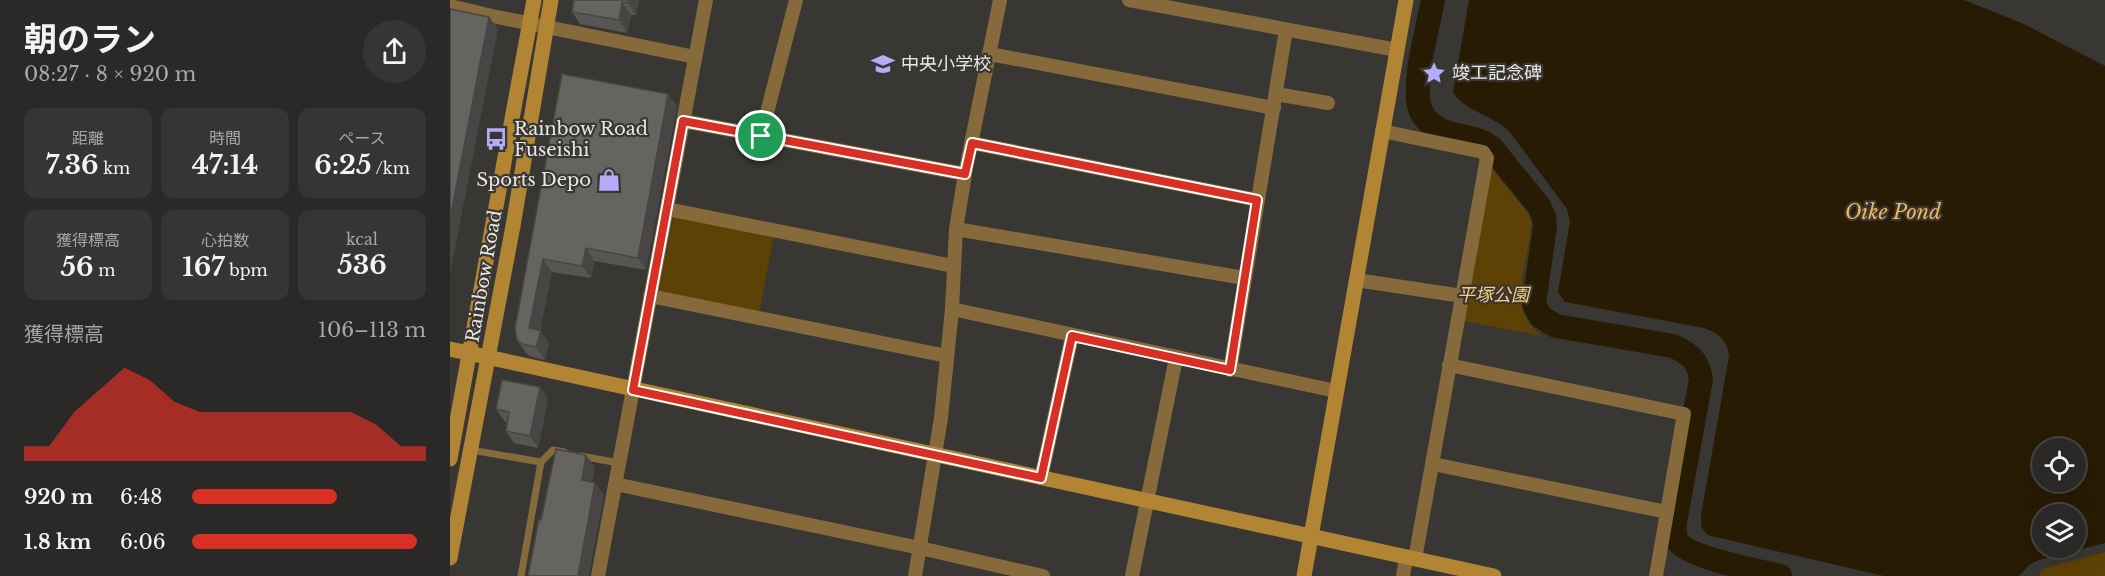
<!DOCTYPE html>
<html lang="ja">
<meta charset="utf-8">
<style>
body{margin:0;font-family:"Libre Baskerville","Noto Sans JP",serif;background:#373533;color:#f1f3f6;height:100vh;display:flex;flex-direction:column;font-size:22px;white-space:nowrap}
*{box-sizing:border-box;margin:0}
p{font-size:20px;color:#a6a6a7}
.icon{flex:none;width:33px;height:33px;fill:none;stroke:currentColor;stroke-width:2;stroke-linecap:round;stroke-linejoin:round}
.map{position:relative;flex:1;overflow:hidden}
.drawer{display:flex;flex-direction:column;background:#2b2927;width:450px}
.drawer>*{flex:none}
.fabs{position:absolute;left:1582px;top:438px;display:grid;gap:12px}
.fabs a{display:grid;place-items:center;width:54px;height:54px;border-radius:50%;background:#2b2927;box-shadow:0 6px 24px #0002,0 0 0 2px #474544;font-size:30px}
.pin{position:absolute;display:grid;place-items:center;width:51px;height:51px;color:#fff;margin:-26px;border:3px solid #fff;border-radius:50%;box-shadow:0 2px 6px #0007}
.round{display:grid;place-items:center;flex:none;width:63px;height:63px;border-radius:32px;background:#373533}
.headline{display:flex;align-items:center;justify-content:space-between;height:102px;padding:0 24px}
h1{font-size:33px;font-weight:700;line-height:45px}
.metrics{display:grid;grid-template-columns:repeat(3,1fr);gap:9px;height:102px;padding:6px 24px}
.metrics div{display:grid;align-content:center;border-radius:12px;background:#373533;text-align:center}
.metrics b{font-size:26px;font-weight:700}
.metrics small{font-size:16px;font-weight:400}
.metrics p{font-size:16px}
.chart{height:168px;padding:12px 24px}
.chart p{display:flex;justify-content:space-between}
.chart svg{width:100%;height:108px;margin-top:6px;fill:#d93025;opacity:.7}
ul{padding:0 24px;list-style:none;font-size:20px}
li{display:grid;grid-template-columns:96px 72px 1fr;align-items:center;height:45px}
li i{height:15px;border-radius:8px;background:#d93025}
main{display:flex;flex:1;min-height:0}
.map>svg:first-child{display:block}
.green{fill:#5e4104}
.water{fill:#281b04;fill-rule:evenodd}
.lines{fill:none;stroke-linecap:round;stroke-linejoin:round}
.river{stroke:#281b04;stroke-width:24}
.lane{stroke:#866a3b;stroke-width:7}
.street{stroke:#866a3b;stroke-width:14}
.secondary{stroke:#b28534;stroke-width:15}
.wall{fill:#585653}
.shaded-wall{fill:#474644}
.building{fill:#666461;stroke:#474644;stroke-width:1.5}
.route-casing{stroke:#fff;stroke-width:12}
.route{stroke:#d93025;stroke-width:8}
.labels{text-anchor:middle;dominant-baseline:central;stroke-width:4.5;stroke-linejoin:round;paint-order:stroke}
.poi-label{font-size:18px;fill:#e8e7e5;stroke:#393734;text-anchor:start}
.street-label{font-size:18px;fill:#e8e7e5;stroke:#393734}
.park-label{font-size:18px;font-style:italic;fill:#fbcd82;stroke:#393734}
.water-label{font-size:20px;font-style:italic;fill:#f0b754;stroke:#393734}
</style>
<main>
<section class="drawer">
<div class="headline"><div><h1>朝のラン</h1><p>08:27 · 8 × 920 m</p></div><a class="round"><svg class="icon" aria-label="share" viewBox="0 0 24 24"><path d="M12 15V3M7 8l5-5 5 5M5 13v7h14v-7"/></svg></a></div>
<div class="metrics">
<div><p>距離</p><b>7.36<small> km</small></b></div>
<div><p>時間</p><b>47:14</b></div>
<div><p>ペース</p><b>6:25<small> /km</small></b></div>
</div>
<div class="metrics">
<div><p>獲得標高</p><b>56<small> m</small></b></div>
<div><p>心拍数</p><b>167<small> bpm</small></b></div>
<div><p>kcal</p><b>536</b></div>
</div>
<div class="chart"><p><span>獲得標高</span>106–113 m</p>
<svg viewBox="0 0 160 44" preserveAspectRatio="none"><path d="M0 44V38L10 38L20 24L30 15L40 6L50 11L60 20L70 24L80 24L90 24L100 24L110 24L120 24L130 24L140 29L150 38L160 38V44z"/></svg>
</div>
<ul>
<li><b>920 m</b>6:48<i style="width:62%"></i></li>
<li><b>1.8 km</b>6:06<i style="width:96%"></i></li>
</ul>
</section>
<div class="map">
<svg width="1655" height="576" viewBox="0 0 1655 576">
<rect width="100%" height="100%" fill="#393734"/>
<g class="green">
<path d="M1038 164 1078 213 1081 220C1082 258 1052 308 1092 336L1010 320Z"/>
<polygon points="224,214 324,236 309,313 209,292"/>
<polygon points="1655,552 1655,576 1588,576 1595,568"/>
</g>
<path class="water" d="M1019 0H1514L1574 24 1655 66V543L1589 560 1579 565 1569 576H1434L1257 535 1251 526V515L1279 356C1277 339 1269 334 1254 328L1115 302 1108 292 1120 222 1117 209 1059 131C1045 117 1010 108 1003 92ZM1593 448H1626V482H1593ZM1593 514H1626V548H1593Z"/>
<g class="lines">
<path class="river" d="M983 0C978 28 963 78 969 105 971 116 980 124 989 129 1005 138 1025 135 1041 147L1089 206 1094 217 1095 226 1084 304 1091 317 1106 326 1223 346C1240 354 1248 360 1251 379L1227 511C1225 520 1223 529 1226 539 1234 557 1310 571 1330 576"/>
<g class="lane">
<polyline points="21,450 91,462 103,450 114,452"/>
<polyline points="131,456 169,463"/>
<polyline points="71,576 91,462"/>
</g>
<g class="street">
<polyline points="679,0 947,50"/>
<polyline points="0,6 42,16 245,57"/>
<polyline points="540,54 824,108"/>
<polyline points="826,94 878,103"/>
<polyline points="233,121 515,174"/>
<polyline points="932,131 1033,152 1037,158 965,559"/>
<polyline points="311,136 346,0"/>
<polyline points="522,143 807,200"/>
<polyline points="217,209 503,266"/>
<polyline points="506,229 794,278"/>
<polyline points="906,280 1012,296"/>
<polyline points="200,296 497,356"/>
<polyline points="502,309 886,391"/>
<polyline points="999,365 1234,414 1206,576"/>
<polyline points="780,370 836,30"/>
<polyline points="983,464 1217,512"/>
<polyline points="591,478 622,336"/>
<polyline points="165,484 470,548 593,576"/>
<polyline points="148,576 256,0"/>
<polyline points="465,576 491,418 502,309 506,229 515,174 550,0"/>
<polyline points="682,576 726,358"/>
<polyline points="953,576 956,558"/>
</g>
<g class="secondary">
<polyline points="0,349 1044,576"/>
<path d="M0 459C29 307 55 153 84 0"/>
<polyline points="0,558 63,226 101,0"/>
<polyline points="854,576 956,0"/>
</g>
</g>
<g class="wall">
<polygon points="124,0 189,0 186,15 181,15 177,33 130,24 122,12"/>
<polygon points="112,74 227,106 196,270 144,261 141,278 102,272 90,331 99,343 95,360 80,356 76,353 67,340"/>
<polygon points="90,387 98,399 88,448 64,443 56,431 57,422 55,422 46,409"/>
</g>
<g class="shaded-wall">
<polygon points="178,0 189,0 186,15 178,3"/>
<polygon points="172,2 181,15 177,33 169,20"/>
<polygon points="39,17 48,29 0,274 0,219"/>
<polygon points="218,94 227,106 196,270 188,258"/>
<polygon points="136,248 144,261 141,278 132,266"/>
<polygon points="93,259 102,272 88,340 79,328"/>
<polygon points="91,331 99,343 95,360 86,347"/>
<polygon points="90,387 98,399 88,448 80,436"/>
<polygon points="136,455 145,467 140,493 132,480"/>
<polygon points="145,483 154,495 139,576 128,576"/>
</g>
<g class="building">
<polygon points="124,0 178,0 178,3 172,2 169,20 122,12"/>
<polygon points="0,9 39,17 0,219"/>
<polygon points="112,74 218,94 188,258 136,248 132,266 93,259 79,328 91,331 86,347 72,344 67,340 65,328"/>
<polygon points="52,380 90,387 80,436 56,431 59,412 46,409"/>
<polygon points="106,449 136,455 132,480 145,483 128,576 78,576 89,519 91,520"/>
</g>
<g class="lines">
<g class="route-casing">
<polygon id="route" points="233,121 515,174 522,143 807,200 780,370 622,336 591,478 183,390"/>
</g>
<use href="#route" class="route"/>
</g>
<defs>
<g id="school-bare" transform="scale(1.8)"><path d="M0-5L7-2L0 1L-7-2ZM-4 1L0 2.5L4 1V4Q0 6-4 4Z" fill="#b5acf8" stroke="#393734" stroke-width="2.5" paint-order="stroke"/></g>
<g id="sight-bare" transform="scale(1.8)"><path d="M0-6L1.8-2.2L6-1.7L2.9 1.2L3.7 5.4L0 3.3L-3.7 5.4L-2.9 1.2L-6-1.7L-1.8-2.2Z" fill="#b5acf8" stroke="#393734" stroke-width="2.5" paint-order="stroke"/></g>
<g id="bus-bare" transform="scale(1.8)"><path d="M-5-6H5V4H4V6H2V4H-2V6H-4V4H-5ZM-3.5-4V0h7V-4ZM-3.5 1.2v1.5H-2V1.2ZM2 1.2v1.5H3.5V1.2Z" fill="#b5acf8" stroke="#393734" stroke-width="2.5" paint-order="stroke"/></g>
<g id="shop-bare" transform="scale(1.8)"><path d="M-5-2.5h2.3a2.7 3.5 0 0 1 5.4 0H5L5.5 6h-11ZM-1.5-2.5h3a1.5 2.3 0 0 0-3 0Z" fill="#b5acf8" stroke="#393734" stroke-width="2.5" paint-order="stroke"/></g>
</defs>
<g fill-rule="evenodd">
<use href="#school-bare" x="433" y="64"/>
<use href="#sight-bare" x="984" y="73"/>
<use href="#bus-bare" x="46" y="139"/>
<use href="#shop-bare" x="159" y="180"/>
</g>
<g class="labels">
<g class="poi-label">
<text x="451" y="64">中央小学校</text>
<text x="1002" y="73">竣工記念碑</text>
<text x="64" y="129">Rainbow Road<tspan x="64" dy="21">Fuseishi</tspan></text>
<text x="141" y="180" text-anchor="end">Sports Depo</text>
</g>
<g class="street-label">
<text transform="translate(34 276) rotate(-80)">Rainbow Road</text>
</g>
<g class="park-label">
<text x="1043" y="295">平塚公園</text>
</g>
<g class="water-label">
<text x="1443" y="212">Oike Pond</text>
</g>
</g>
</svg>
<div class="fabs">
<a><svg class="icon" aria-label="locate" viewBox="0 0 24 24"><circle cx="12" cy="12" r="6"/><path d="M12 2v4M12 18v4M2 12h4M18 12h4"/></svg></a>
<a><svg class="icon" aria-label="layers" viewBox="0 0 24 24"><path d="M12 4l9 5-9 5-9-5zM3 14l9 5 9-5"/></svg></a>
</div>
<div class="pin" style="left:311px;top:136px;background:#1e9e55"><svg class="icon" aria-label="arrive" viewBox="0 0 24 24"><path d="M6 21V4h12l-3 4 3 4H6"/></svg></div>
</div>
</main>
